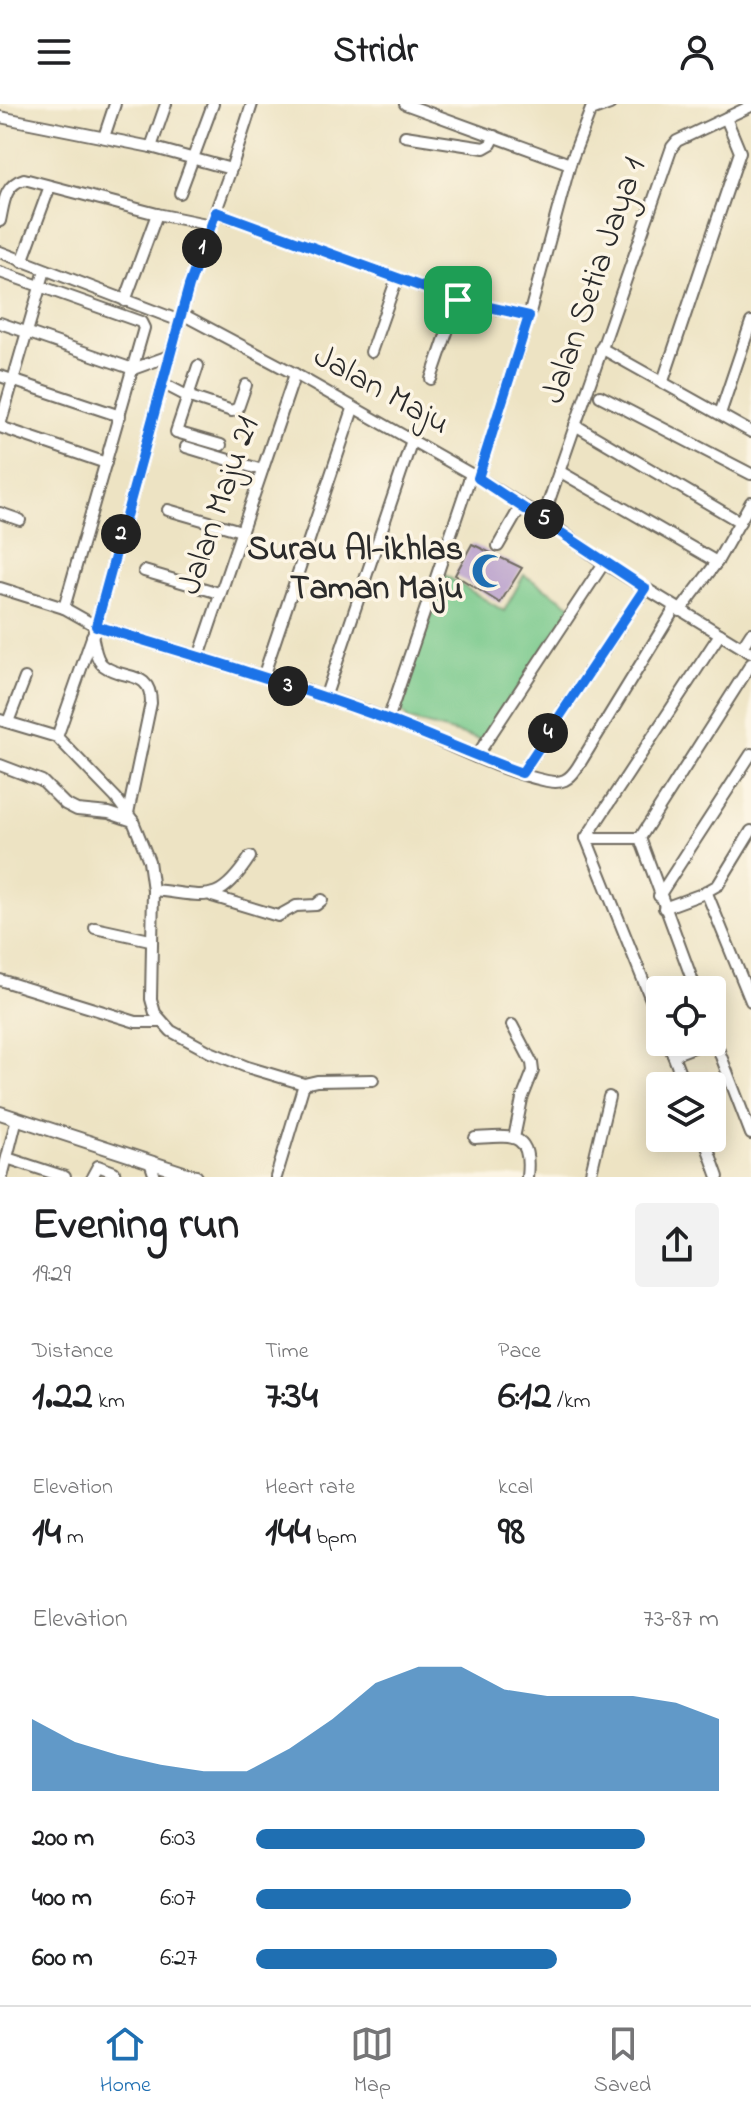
<!DOCTYPE html>
<meta charset="utf-8">
<style>
body{margin:0;font-family:"Indie Flower",sans-serif;background:#f2f2f2;color:#202124;height:100vh;display:flex;flex-direction:column;font-size:30px;white-space:nowrap}
*{box-sizing:border-box;margin:0}
p{font-size:26px;color:#757577}
.icon{flex:none;width:44px;height:44px;fill:none;stroke:currentColor;stroke-width:2;stroke-linecap:round;stroke-linejoin:round}
.map{position:relative;height:1073px;overflow:hidden}
.panel{display:flex;flex-direction:column;background:#fff;flex:1}
.panel>*{flex:none}
.fabs{position:absolute;left:646px;top:872px;display:grid;gap:16px}
.fabs a{display:grid;place-items:center;width:80px;height:80px;border-radius:8px;background:#fff;box-shadow:0 4px 20px #0003;font-size:40px}
.pin{position:absolute;display:grid;place-items:center;width:68px;height:68px;color:#fff;margin:-34px;border-radius:16px;box-shadow:0 4px 12px #0006}
.km{position:absolute;width:40px;height:40px;margin:-20px;border-radius:50%;background:#222;color:#fff;font-size:22px;line-height:40px;text-align:center}
.round{display:grid;place-items:center;flex:none;width:84px;height:84px;border-radius:8px;background:#f2f2f2}
.summary{display:flex;align-items:center;justify-content:space-between;height:136px;padding:0 32px}
h1{font-size:44px;font-weight:800;line-height:60px}
.stats{display:grid;grid-template-columns:repeat(3,1fr);gap:12px;height:136px;padding:8px 32px}
.stats div{display:grid;align-content:center}
.stats b{font-size:40px;font-weight:800}
.stats small{font-size:22px;font-weight:400}
.stats p{font-size:22px}
.chart{height:224px;padding:16px 32px}
.chart p{display:flex;justify-content:space-between}
.chart svg{width:100%;height:144px;margin-top:8px;fill:#1f6fb2;opacity:.7}
ul{padding:0 32px;list-style:none;font-size:26px}
li{display:grid;grid-template-columns:128px 96px 1fr;align-items:center;height:60px}
li i{height:20px;border-radius:10px;background:#1f6fb2}
header{display:flex;justify-content:space-between;align-items:center;height:104px;padding:0 32px;background:#fff;font-size:36px;font-weight:800}
.dock{display:flex;justify-content:space-around;align-items:center;height:112px;border-top:2px solid #e0e0e0;background:#fff;font-size:22px;color:#757577}
.dock a{display:grid;justify-items:center;gap:4px}
.dock .active{color:#1f6fb2}
.map>svg:first-child{display:block}
.green{fill:#76c88a;stroke:#507a5a;stroke-width:2}
.building{fill:#b69ccb}
.lines{fill:none;stroke-linecap:round;stroke-linejoin:round}
.minor-casing{stroke:#6f6b60;stroke-width:14}
.major-casing{stroke:#6f6b60;stroke-width:16}
.minor{stroke:#fff;stroke-width:10}
.major{stroke:#fff;stroke-width:12}
.route-casing{stroke:#fff;stroke-width:16}
.route{stroke:#1a73e8;stroke-width:10}
.labels{text-anchor:middle;dominant-baseline:central;stroke-width:7;stroke-linejoin:round;paint-order:stroke}
.street-label{font-size:34px;fill:#2b2b2b;stroke:#fcf5e5}
.poi-label{font-size:34px;font-weight:bold;fill:#2b2b2b;stroke:#fcf5e5;text-anchor:end}
</style>
<header><svg class="icon" aria-label="menu" viewBox="0 0 24 24"><path d="M4 6h16M4 12h16M4 18h16"/></svg>Stridr<svg class="icon" aria-label="person" viewBox="0 0 24 24"><circle cx="12" cy="8" r="4"/><path d="M4 21q1-7 8-7t8 7"/></svg></header>
<div class="map">
<svg width="751" height="1073" viewBox="0 0 751 1073">
<rect width="100%" height="100%" fill="#fcf5e5"/>
<filter id="ink" filterUnits="userSpaceOnUse"><feTurbulence type="fractalNoise" baseFrequency=".0125" numOctaves="2"/><feDisplacementMap in="SourceGraphic" scale="16" xChannelSelector="R" yChannelSelector="G"/><feConvolveMatrix kernelMatrix="1 2 1 2 8 2 1 2 1" color-interpolation-filters="sRGB"/></filter>
<filter id="wash" filterUnits="userSpaceOnUse"><feTurbulence type="fractalNoise" baseFrequency=".006" numOctaves="4" result="noise"/><feDisplacementMap in="SourceGraphic" scale="32" xChannelSelector="R" yChannelSelector="G"/><feGaussianBlur stdDeviation="1.8" result="paint"/><feColorMatrix in="noise" values="0 0 0 0 0 0 0 0 0 0 0 0 0 0 0 0 0 1.4 0 .05"/><feComposite in="paint" operator="in"/></filter>
<g filter="url(#wash)">
<rect width="100%" height="100%" fill="#ede3c3"/>
<polygon class="green" points="445,471 504,507 524,471 572,502 483,636 408,616 399,603"/>
<g id="blocks">
<polygon class="building" points="472,440 522,464 500,499 455,471"/>
</g>
</g>
<g filter="url(#ink)">
<use href="#blocks" fill-opacity="0" stroke="#6f6b60" stroke-width="2"/>
<g class="lines">
<g class="minor-casing">
<g id="minor">
<polyline points="405,0 570,60"/>
<polyline points="591,7 610,0"/>
<polyline points="0,13 151,43 231,65 189,182 96,522 57,633"/>
<polyline points="405,32 484,44 491,40 495,32"/>
<polyline points="104,33 115,0"/>
<polyline points="151,43 166,0"/>
<polyline points="231,65 252,0"/>
<polyline points="180,89 213,0"/>
<polyline points="216,108 458,196 529,212"/>
<path d="M0 117C4 99 4 81 24 75L157 110 211 121"/>
<polyline points="0,148 180,217"/>
<polyline points="22,158 50,82"/>
<polyline points="0,168 141,218 144,224 64,504"/>
<polyline points="125,197 157,110"/>
<polyline points="182,210 295,270 478,374 543,414 604,459 751,549"/>
<polyline points="0,219 133,265 169,252"/>
<polyline points="601,244 751,328"/>
<polyline points="371,248 397,174"/>
<polyline points="198,262 176,328 221,341"/>
<polyline points="0,272 120,312"/>
<polyline points="431,275 458,196"/>
<polyline points="663,277 740,48 726,14"/>
<polyline points="162,279 187,292 232,307 238,304 246,281"/>
<polyline points="600,292 751,370"/>
<polyline points="720,310 751,218"/>
<polyline points="0,321 45,166"/>
<polyline points="575,321 740,418"/>
<polyline points="0,323 106,359"/>
<polyline points="186,343 262,366"/>
<polyline points="559,367 717,458"/>
<polyline points="478,374 529,212 570,60 593,0"/>
<polyline points="168,406 241,427"/>
<polyline points="0,409 20,416"/>
<polyline points="543,414 672,43 677,37 751,2"/>
<polyline points="498,442 521,402"/>
<polyline points="144,467 219,489"/>
<path d="M0 484 64 504 96 522C193 551 292 580 387 615 438 634 494 666 547 677 562 680 569 676 577 664L675 504"/>
<polyline points="680,507 717,458 751,398"/>
<path d="M92 532C95 541 95 556 104 562 124 577 151 565 151 599L128 709"/>
<polyline points="742,543 751,529"/>
<polyline points="199,553 295,270"/>
<polyline points="263,573 353,305"/>
<polyline points="325,594 412,336"/>
<polyline points="0,616 57,633 116,694 133,717 149,757 153,786 151,895 155,909 171,927 210,948 247,963 304,980 317,977 373,976"/>
<polyline points="388,616 471,370"/>
<polyline points="8,618 25,574"/>
<polyline points="476,653 604,459"/>
<polyline points="0,661 42,677 65,700 77,706 109,709 133,717"/>
<polyline points="522,669 645,484"/>
<polyline points="586,734 640,734"/>
<path d="M153 786C207 791 217 803 250 753"/>
<polyline points="706,787 751,897"/>
<polyline points="212,792 278,812 296,802 316,801 322,796"/>
<polyline points="659,792 751,650"/>
<polyline points="664,804 702,790 718,781 751,727"/>
<polyline points="95,824 150,836"/>
<polyline points="0,876 136,918 161,918"/>
<polyline points="696,886 640,734 751,560"/>
<polyline points="660,918 586,734 720,530"/>
<polyline points="512,921 532,959 533,967 522,995 514,1034"/>
<polyline points="712,929 751,1030"/>
<polyline points="668,938 685,982"/>
<polyline points="673,951 707,938"/>
<path d="M475 1034C512 1032 532 1027 527 1073"/>
<polyline points="704,1034 718,1073"/>
<polyline points="7,1054 65,1073"/>
<polyline points="150,1058 155,1073"/>
<polyline points="2,1073 17,1014"/>
<polyline points="92,1073 98,1062 114,1068 115,1073"/>
<polyline points="276,1073 304,980"/>
<polyline points="590,1073 609,993"/>
</g>
</g>
<g class="major-casing">
<polyline id="major" points="0,1009 196,1073"/>
</g>
<use href="#minor" class="minor"/>
<use href="#major" class="major"/>
</g>
</g>
<g class="lines" filter="url(#ink)">
<g class="route-casing">
<path id="route" d="M216 108 458 196 529 212 478 374 645 484 522 669C476 653 432 632 386 615 291 580 193 551 96 522L189 182Z"/>
</g>
<use href="#route" class="route"/>
</g>
<defs>
<g id="mosque-bare" transform="scale(2.76)"><path d="M3.5-4.9A6 6 0 1 0 3.5 4.9A5 5 0 1 1 3.5-4.9Z" fill="#1f6fb2" stroke="#fcf5e5" stroke-width="2.5" paint-order="stroke"/></g>
</defs>
<g fill-rule="evenodd">
<use href="#mosque-bare" x="489" y="467"/>
</g>
<g class="labels">
<g class="street-label">
<text transform="translate(595 177) rotate(-71)">Jalan Setia Jaya 1</text>
<text transform="translate(381 287) rotate(29)">Jalan Maju</text>
<text transform="translate(220 402) rotate(-71)">Jalan Maju 21</text>
</g>
<g class="poi-label">
<text x="463" y="447">Surau Al-ikhlas<tspan x="463" dy="39">Taman Maju</tspan></text>
</g>
</g>
</svg>
<div class="fabs">
<a><svg class="icon" aria-label="locate" viewBox="0 0 24 24"><circle cx="12" cy="12" r="6"/><path d="M12 2v4M12 18v4M2 12h4M18 12h4"/></svg></a>
<a><svg class="icon" aria-label="layers" viewBox="0 0 24 24"><path d="M12 4l9 5-9 5-9-5zM3 14l9 5 9-5"/></svg></a>
</div>
<div class="pin" style="left:458px;top:196px;background:#1e9e55"><svg class="icon" aria-label="arrive" viewBox="0 0 24 24"><path d="M6 21V4h12l-3 4 3 4H6"/></svg></div>
<b class="km" style="left:202px;top:144px">1</b>
<b class="km" style="left:121px;top:430px">2</b>
<b class="km" style="left:288px;top:582px">3</b>
<b class="km" style="left:548px;top:629px">4</b>
<b class="km" style="left:544px;top:415px">5</b>
</div>
<section class="panel">
<div class="summary"><div><h1>Evening run</h1><p>19:29</p></div><a class="round"><svg class="icon" aria-label="share" viewBox="0 0 24 24"><path d="M12 15V3M7 8l5-5 5 5M5 13v7h14v-7"/></svg></a></div>
<div class="stats">
<div><p>Distance</p><b>1.22<small> km</small></b></div>
<div><p>Time</p><b>7:34</b></div>
<div><p>Pace</p><b>6:12<small> /km</small></b></div>
</div>
<div class="stats">
<div><p>Elevation</p><b>14<small> m</small></b></div>
<div><p>Heart rate</p><b>144<small> bpm</small></b></div>
<div><p>kcal</p><b>98</b></div>
</div>
<div class="chart"><p><span>Elevation</span>73–87 m</p>
<svg viewBox="0 0 160 44" preserveAspectRatio="none"><path d="M0 44V22L10 29L20 33L30 36L40 38L50 38L60 31L70 22L80 11L90 6L100 6L110 13L120 15L130 15L140 15L150 17L160 22V44z"/></svg>
</div>
<ul>
<li><b>200 m</b>6:03<i style="width:84%"></i></li>
<li><b>400 m</b>6:07<i style="width:81%"></i></li>
<li><b>600 m</b>6:27<i style="width:65%"></i></li>
</ul>
</section>
<nav class="dock">
<a class="active"><svg class="icon" aria-label="home" viewBox="0 0 24 24"><path d="M3 11l9-7 9 7M6 9v11h12V9"/></svg>Home</a>
<a><svg class="icon" aria-label="map" viewBox="0 0 24 24"><path d="M3 6l6-2 6 2 6-2v14l-6 2-6-2-6 2zM9 4v14M15 6v14"/></svg>Map</a>
<a><svg class="icon" aria-label="saved" viewBox="0 0 24 24"><path d="M7 4h10v16l-5-4-5 4z"/></svg>Saved</a>
</nav>
